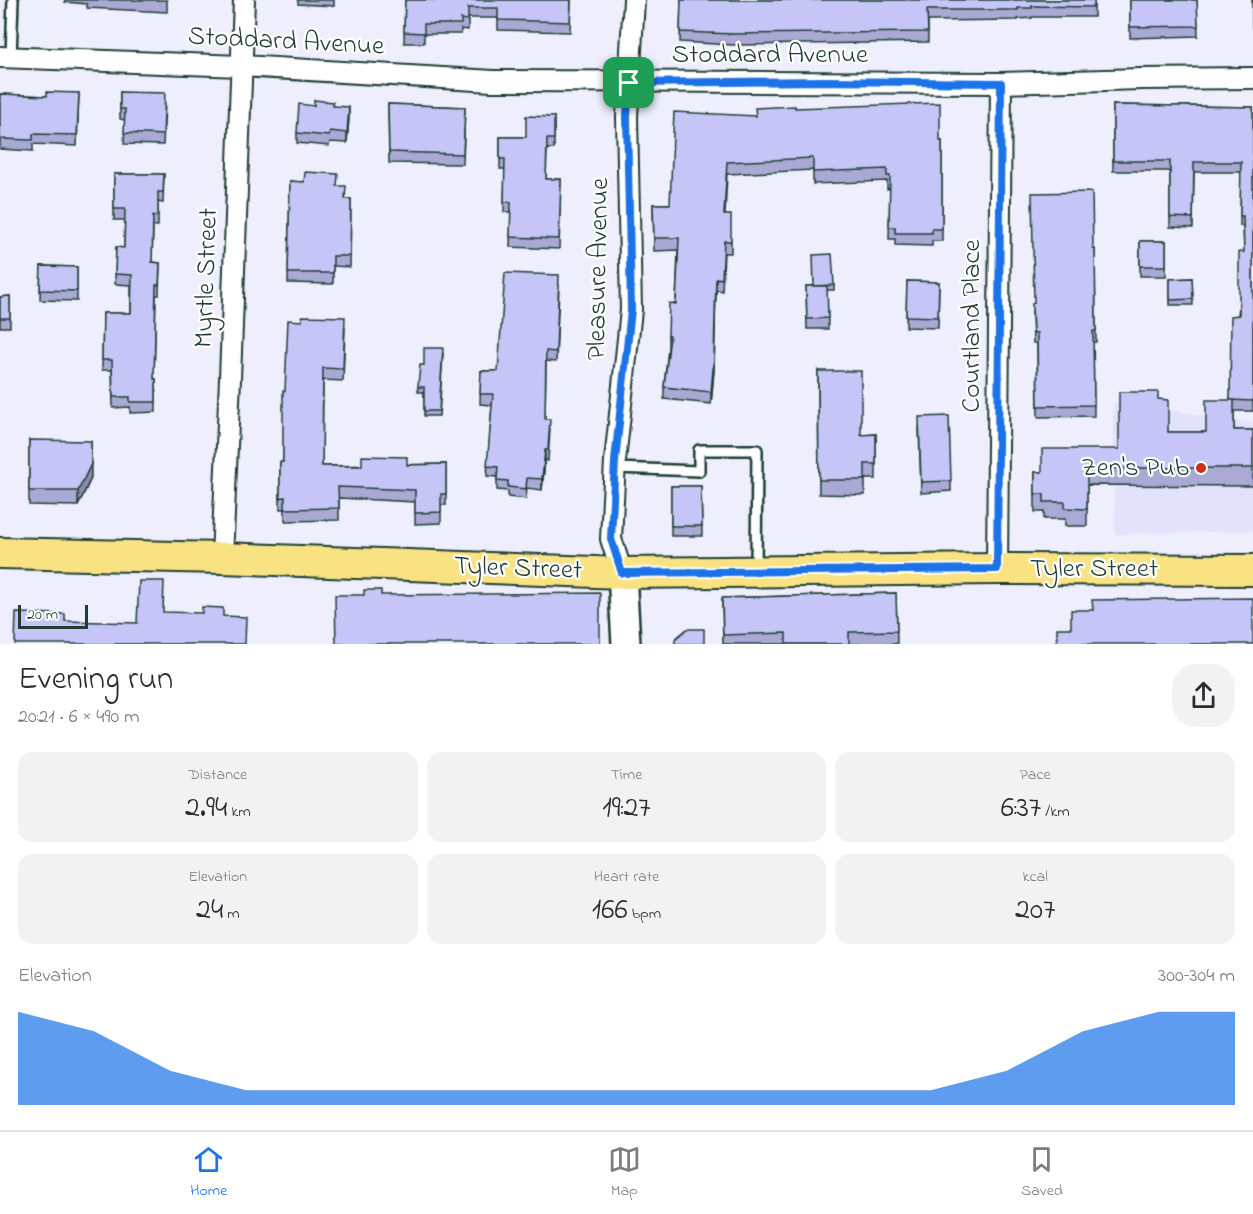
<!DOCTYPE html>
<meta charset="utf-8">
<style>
body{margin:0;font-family:"Indie Flower",sans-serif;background:#f2f2f3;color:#2b2b33;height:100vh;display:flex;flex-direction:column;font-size:22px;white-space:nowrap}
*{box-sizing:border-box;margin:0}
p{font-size:20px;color:#7c7c81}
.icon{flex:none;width:33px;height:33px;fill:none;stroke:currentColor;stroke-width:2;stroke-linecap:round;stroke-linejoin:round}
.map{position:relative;height:644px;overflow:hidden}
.panel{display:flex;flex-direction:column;background:#fff;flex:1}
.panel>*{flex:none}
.scale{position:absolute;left:18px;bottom:15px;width:70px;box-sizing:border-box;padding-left:6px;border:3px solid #1f3d34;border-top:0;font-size:16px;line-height:21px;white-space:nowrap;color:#1f3d34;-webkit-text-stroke:4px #fff;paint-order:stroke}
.pin{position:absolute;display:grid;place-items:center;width:51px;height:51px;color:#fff;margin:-26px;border-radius:12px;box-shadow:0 3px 9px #0006}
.round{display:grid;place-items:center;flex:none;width:63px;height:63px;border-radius:24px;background:#f2f2f3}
.head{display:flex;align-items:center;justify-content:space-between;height:102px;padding:0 18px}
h1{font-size:33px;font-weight:600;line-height:45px}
.figures{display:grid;grid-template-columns:repeat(3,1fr);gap:9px;height:102px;padding:6px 18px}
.figures div{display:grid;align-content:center;border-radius:15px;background:#f2f2f3;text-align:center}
.figures b{font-size:30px;font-weight:600}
.figures small{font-size:16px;font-weight:400}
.figures p{font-size:16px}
.chart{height:168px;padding:12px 18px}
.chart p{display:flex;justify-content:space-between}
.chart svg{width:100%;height:108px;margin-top:6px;fill:#1a73e8;opacity:.7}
.tab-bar{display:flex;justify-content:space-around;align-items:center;height:84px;border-top:2px solid #e1e1e2;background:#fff;font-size:16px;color:#7c7c81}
.tab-bar a{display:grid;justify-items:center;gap:3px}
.tab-bar .selected{color:#1a73e8}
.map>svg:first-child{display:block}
.built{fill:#e2e2fb}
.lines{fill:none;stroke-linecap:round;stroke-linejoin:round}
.lane-casing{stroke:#1f3d34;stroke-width:14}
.street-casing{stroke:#1f3d34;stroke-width:24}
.secondary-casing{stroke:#1f3d34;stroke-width:32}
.primary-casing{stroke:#1f3d34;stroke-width:34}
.lane{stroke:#fff;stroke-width:9}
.street{stroke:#fff;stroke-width:20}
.secondary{stroke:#fff;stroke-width:27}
.primary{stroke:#f8e281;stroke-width:30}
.wall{fill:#a9a9d4;stroke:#1f3d34;stroke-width:1.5}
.shaded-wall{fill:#8a8aad;stroke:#1f3d34;stroke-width:1.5}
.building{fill:#c5c5f7;stroke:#1f3d34;stroke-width:1.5}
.route-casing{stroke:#fff;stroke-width:12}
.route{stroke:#1a73e8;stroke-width:8}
.poi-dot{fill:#c8321e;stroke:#fff;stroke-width:2}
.labels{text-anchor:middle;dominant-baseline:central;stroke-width:4.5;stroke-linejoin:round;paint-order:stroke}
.street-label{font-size:27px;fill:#1f3d34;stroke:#fff}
.poi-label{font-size:27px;fill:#1f3d34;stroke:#fff;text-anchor:end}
</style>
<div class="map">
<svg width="1253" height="644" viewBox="0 0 1253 644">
<rect width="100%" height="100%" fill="#eeeefd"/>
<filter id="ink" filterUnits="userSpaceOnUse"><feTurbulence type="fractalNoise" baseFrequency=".0167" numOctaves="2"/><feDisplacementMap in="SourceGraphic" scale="12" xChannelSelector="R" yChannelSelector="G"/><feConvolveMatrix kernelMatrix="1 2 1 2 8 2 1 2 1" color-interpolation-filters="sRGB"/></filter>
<g filter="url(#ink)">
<polygon class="built" points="1113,402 1253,423 1253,531 1115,534"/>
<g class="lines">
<g class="lane-casing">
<g id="lane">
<polyline points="11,57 13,0"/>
<polyline points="615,468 699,471 699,450 757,450 756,569"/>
</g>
</g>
<g class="street-casing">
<g id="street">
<polyline points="0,57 241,66 493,81 1001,83 1141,79 1253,78"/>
<polyline points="222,558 230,379 244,0"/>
<polyline points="997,569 1001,83"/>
<polyline points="622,573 611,539 615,461 631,310 627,117 634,0"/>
</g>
</g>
<g class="secondary-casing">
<polyline id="secondary" points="622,573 626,644"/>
</g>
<g class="primary-casing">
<polyline id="primary" points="0,553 222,558 622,573 997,569 1253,570"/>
</g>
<use href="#lane" class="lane"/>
<use href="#street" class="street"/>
<use href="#secondary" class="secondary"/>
<use href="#primary" class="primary"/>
</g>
<g class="wall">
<polygon points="65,0 167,0 167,12 87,8 87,4 65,2"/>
<polygon points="298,0 334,0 334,6 298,4"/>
<polygon points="405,0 571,0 570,32 498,30 498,18 468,18 468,30 461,29 461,34 424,34 424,43 404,43"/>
<polygon points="681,0 1094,0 1094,17 1032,17 1032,18 1018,19 1018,20 928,21 928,42 734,45 680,42"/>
<polygon points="1130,0 1197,0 1198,36 1130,38"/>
<polygon points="120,92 165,104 163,145 124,144 125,120 120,119"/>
<polygon points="79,93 77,146 33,144 33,151 0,149 0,94 47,96"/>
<polygon points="388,104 465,107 463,164 389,163"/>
<polygon points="1113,105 1253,107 1253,411 1234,411 1234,430 1253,430 1253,486 1087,485 1087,526 1065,526 1065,519 1044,519 1044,512 1035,512 1035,472 1042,472 1119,449 1158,399 1168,432 1206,432 1230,400 1244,252 1243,226 1240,226 1241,172 1194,172 1193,228 1170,227 1170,171 1113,171"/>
<polygon points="314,106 333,106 349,117 347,143 330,142 329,146 297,143 297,133"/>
<polygon points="795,108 942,141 942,241 932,241 932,246 895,245 895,239 889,239 890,188 887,189 887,181 813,184 813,170 727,174 725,215 731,241 731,253 724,253 722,291 716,290 714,370 711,404 664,399 664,387 668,348 668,336 676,304 678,250 654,251 653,204 670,204 755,116"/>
<polygon points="554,117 554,149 547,149 546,179 561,179 559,249 510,247 511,212 504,212 505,169 500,169 500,137 526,137"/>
<polygon points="114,174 164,174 163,203 158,202 158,226 153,226 152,262 160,263 159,295 156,295 154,379 156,379 156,412 130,413 130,407 113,408 112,370 102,370 103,313 131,313 131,285 115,284 116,247 124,248 125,220 114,220"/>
<polygon points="290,181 337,186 346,199 351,199 350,267 333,266 333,284 288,283"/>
<rect x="1140" y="241" width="26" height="35"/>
<polygon points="1093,249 1095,249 1096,342 1093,342 1094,416 1038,417 1037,343 1033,343 1032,314 1033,303"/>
<polygon points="41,266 77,267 77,301 40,300"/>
<polygon points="1192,278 1193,305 1170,305 1170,279"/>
<polygon points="907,281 939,282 938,328 906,327"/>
<polygon points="834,285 834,290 827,290 828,329 807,329 806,286"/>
<polygon points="559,286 556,362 546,361 545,419 550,429 548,461 545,460 542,490 527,488 526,499 508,497 508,491 497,490 497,477 487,476 492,405 480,404 481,371 498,371"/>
<polygon points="10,296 10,327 0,327 0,297"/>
<polygon points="345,329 343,381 323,380 322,466 446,464 446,505 441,505 441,523 415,524 415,502 339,498 339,520 285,521 285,509 280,509 280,462 283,462 285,391"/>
<polygon points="443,354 439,416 424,416 424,392 418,392 418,387 424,365"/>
<polygon points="818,371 861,435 876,434 876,479 865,479 865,495 819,494"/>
<polygon points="919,427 951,481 951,491 921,493"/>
<polygon points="29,440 91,478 78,506 29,505"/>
<polygon points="671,486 701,486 702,536 671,536"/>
<polygon points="896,593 897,644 723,644 722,598"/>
</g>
<g class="shaded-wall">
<polygon points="349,107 349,117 347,143 347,133"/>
<polygon points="716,278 714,370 711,404 711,392"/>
<polygon points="91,441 91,478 78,506 78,491"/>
<polygon points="545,450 545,460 542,490 542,479"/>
</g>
<g class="building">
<polygon points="405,0 571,0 570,22 498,20 498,8 468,8 468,20 461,19 461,24 424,24 424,33 404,32"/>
<polygon points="681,0 1094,0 1094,7 1032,6 1032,8 1018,8 1018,10 927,10 928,32 734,34 680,32"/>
<polygon points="1130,0 1197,0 1198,26 1130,27"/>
<rect x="1252" y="0" width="1" height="27"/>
<polygon points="47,92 79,93 77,135 33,134 33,140 0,139 0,94 47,96"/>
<polygon points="120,92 165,93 163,135 124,133 125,109 120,109"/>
<polygon points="314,100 333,102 333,106 349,107 347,133 330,131 329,136 297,133 299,104 314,106"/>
<polygon points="940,103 940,141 942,141 942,229 932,229 932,233 895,233 895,227 889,227 890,176 887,176 887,169 813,172 813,158 727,162 724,215 731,215 731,241 724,241 722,279 716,278 714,358 711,392 664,387 670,336 668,336 669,303 676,304 679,238 654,238 653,204 670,204 674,112 756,116 755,108 795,106 795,108"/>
<polygon points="388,104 465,107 463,154 389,152"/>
<polygon points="1113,105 1253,107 1253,401 1230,400 1231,316 1239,315 1239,252 1244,252 1243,216 1240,216 1241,162 1194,162 1193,218 1170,217 1170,161 1113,161"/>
<polygon points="526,116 554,117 554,139 547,139 546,179 561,179 559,239 510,237 511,202 504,202 505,159 500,159 500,137 526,137"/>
<polygon points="305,172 338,174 337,186 346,186 345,199 351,199 350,256 333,256 333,273 288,273 290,181 304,182"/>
<polygon points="114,174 164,174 163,192 158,192 158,216 153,216 152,262 160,263 159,285 156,285 154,379 156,379 156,402 130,402 130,397 113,397 112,360 102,360 103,313 131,313 132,275 115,274 116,247 124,248 125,209 114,209"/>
<polygon points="1092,192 1093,249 1095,249 1096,331 1093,331 1094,405 1038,406 1037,333 1033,333 1032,303 1034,303 1032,193"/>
<rect x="1140" y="241" width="26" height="25"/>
<polygon points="832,254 834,285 814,286 813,255"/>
<polygon points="41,266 77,267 77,291 40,290"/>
<polygon points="505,273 559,275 556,352 546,351 545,419 550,419 548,450 545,450 542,479 527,478 526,489 508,487 508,481 497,480 498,467 487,466 493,394 480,394 481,371 498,371"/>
<polygon points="1192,278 1193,299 1170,300 1170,279"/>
<polygon points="907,281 939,282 938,317 906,316"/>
<polygon points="806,286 827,286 828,318 807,319"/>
<polygon points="10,296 10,318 0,318 0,297"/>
<polygon points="302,316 345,317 343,369 323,368 322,466 362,466 362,456 407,457 407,465 446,464 446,494 441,494 441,512 415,513 415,490 338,487 339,508 285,509 285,497 280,498 280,462 283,462 283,391 285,391 288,320 302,321"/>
<polygon points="424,348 443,348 439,411 424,411 424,387 418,387 420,365 424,365"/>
<polygon points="818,371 861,371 861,435 876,434 876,464 865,464 865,480 819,480"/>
<polygon points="1119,392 1158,392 1158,399 1168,400 1168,432 1206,432 1206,400 1234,400 1234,430 1253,430 1253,468 1087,468 1087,509 1065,508 1065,502 1044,502 1044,494 1035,494 1035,472 1042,472 1042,449 1119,449"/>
<polygon points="949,416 951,481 921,482 919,417"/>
<polygon points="29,440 91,441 91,464 78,491 29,491"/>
<polygon points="671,486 701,486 702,526 671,526"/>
<polygon points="139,581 164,581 163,612 202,613 202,607 223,608 223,616 246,617 245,644 15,644 16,613 65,614 65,621 137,623"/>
<polygon points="364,590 381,590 381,595 600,593 600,644 336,644 335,595 364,595"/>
<polygon points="896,593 897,631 849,632 849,644 786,644 786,633 723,635 722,598"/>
<polygon points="1253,598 1253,644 1057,644 1057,628 1071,628 1071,610 1093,610 1092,600"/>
<polygon points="687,629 704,629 704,644 675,644 675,639"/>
</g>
</g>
<g class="lines" filter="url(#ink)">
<g class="route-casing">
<polygon id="route" points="825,81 1001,83 997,569 622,573 611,539 615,461 631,310 627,117 629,83"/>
</g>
<use href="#route" class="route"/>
</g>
<circle class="poi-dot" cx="1201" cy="468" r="6"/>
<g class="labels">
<g class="street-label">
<text transform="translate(286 42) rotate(3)">Stoddard Avenue</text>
<text x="770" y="55">Stoddard Avenue</text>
<text transform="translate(599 269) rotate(-89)">Pleasure Avenue</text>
<text transform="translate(207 278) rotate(-88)">Myrtle Street</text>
<text transform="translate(972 326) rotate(-90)">Courtland Place</text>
<text transform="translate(518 569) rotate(2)">Tyler Street</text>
<text x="1094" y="569">Tyler Street</text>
</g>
<g class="poi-label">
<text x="1189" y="468">Zen's Pub</text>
</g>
</g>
</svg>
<div class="scale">20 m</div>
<div class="pin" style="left:629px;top:83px;background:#1e9e55"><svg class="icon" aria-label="arrive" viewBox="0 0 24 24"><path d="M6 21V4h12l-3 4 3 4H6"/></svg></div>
</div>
<section class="panel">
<div class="head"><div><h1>Evening run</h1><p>20:21 · 6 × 490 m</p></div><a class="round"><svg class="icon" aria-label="share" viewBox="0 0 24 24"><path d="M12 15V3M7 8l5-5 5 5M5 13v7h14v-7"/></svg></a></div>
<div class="figures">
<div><p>Distance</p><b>2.94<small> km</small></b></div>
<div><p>Time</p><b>19:27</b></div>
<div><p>Pace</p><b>6:37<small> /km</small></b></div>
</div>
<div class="figures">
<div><p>Elevation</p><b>24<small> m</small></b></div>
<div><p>Heart rate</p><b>166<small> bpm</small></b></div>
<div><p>kcal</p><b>207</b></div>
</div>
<div class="chart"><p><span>Elevation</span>300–304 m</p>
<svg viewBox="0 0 160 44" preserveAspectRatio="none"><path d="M0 44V6L10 14L20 30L30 38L40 38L50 38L60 38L70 38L80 38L90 38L100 38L110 38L120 38L130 30L140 14L150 6L160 6V44z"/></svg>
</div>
</section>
<nav class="tab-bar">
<a class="selected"><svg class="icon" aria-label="home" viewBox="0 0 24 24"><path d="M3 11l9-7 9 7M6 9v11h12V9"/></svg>Home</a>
<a><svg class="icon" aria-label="map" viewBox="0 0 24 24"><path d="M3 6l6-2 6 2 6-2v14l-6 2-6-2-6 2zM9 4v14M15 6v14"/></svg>Map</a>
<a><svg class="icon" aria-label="saved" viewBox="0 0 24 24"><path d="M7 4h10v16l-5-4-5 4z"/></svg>Saved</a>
</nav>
